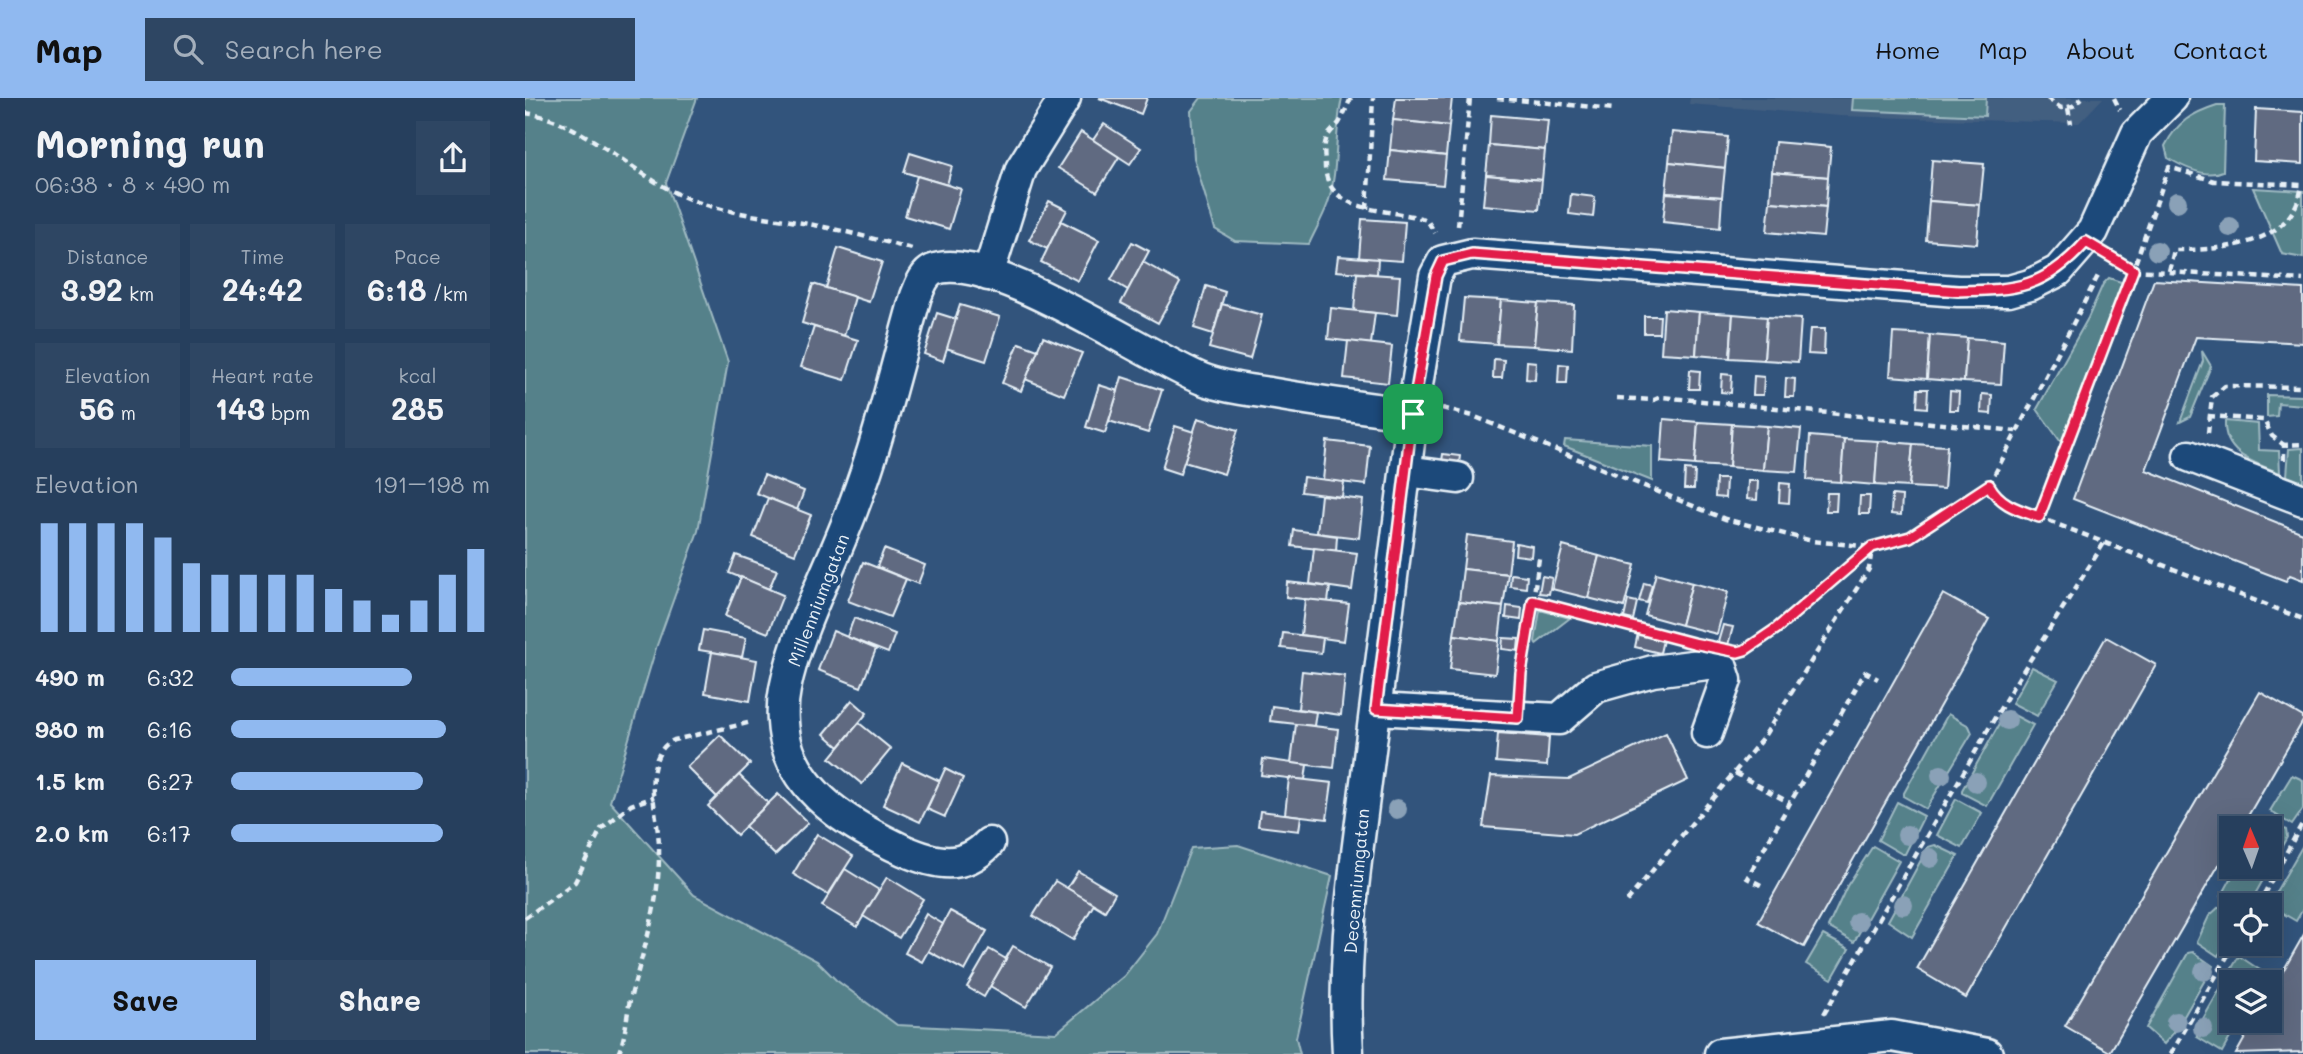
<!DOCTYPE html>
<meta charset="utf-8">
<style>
body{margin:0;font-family:Mali,sans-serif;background:#2e4663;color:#f1f3f6;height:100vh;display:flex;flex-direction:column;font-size:26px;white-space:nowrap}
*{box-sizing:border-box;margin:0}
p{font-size:23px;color:#a4afbc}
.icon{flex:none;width:38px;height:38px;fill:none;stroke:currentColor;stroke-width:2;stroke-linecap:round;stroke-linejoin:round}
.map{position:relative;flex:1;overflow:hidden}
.panel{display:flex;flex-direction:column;background:#263f5d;width:525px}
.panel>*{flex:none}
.needle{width:46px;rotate:358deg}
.tools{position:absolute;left:1694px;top:718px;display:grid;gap:14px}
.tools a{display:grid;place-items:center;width:63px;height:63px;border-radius:0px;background:#263f5d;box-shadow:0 7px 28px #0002,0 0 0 2px #425872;font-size:35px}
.pin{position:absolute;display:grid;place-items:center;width:60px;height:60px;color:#fff;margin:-30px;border-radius:14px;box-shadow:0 4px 10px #0006}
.round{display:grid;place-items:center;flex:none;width:74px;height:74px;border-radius:0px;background:#2e4663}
.head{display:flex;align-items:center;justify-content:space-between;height:119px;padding:0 35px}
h1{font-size:38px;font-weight:700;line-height:52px}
.figures{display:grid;grid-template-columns:repeat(3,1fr);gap:10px;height:119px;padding:7px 35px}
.figures div{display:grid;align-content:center;border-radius:0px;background:#2e4663;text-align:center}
.figures b{font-size:30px;font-weight:700}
.figures small{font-size:19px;font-weight:400}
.figures p{font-size:19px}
.chart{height:196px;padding:14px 35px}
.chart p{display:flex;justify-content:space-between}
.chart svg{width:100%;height:126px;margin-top:7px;stroke:#90b9f0;stroke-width:6}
.action{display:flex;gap:14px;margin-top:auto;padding:14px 35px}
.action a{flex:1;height:80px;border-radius:0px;background:#90b9f0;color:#111;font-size:28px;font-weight:700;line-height:80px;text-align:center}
.action a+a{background:#2e4663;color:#f1f3f6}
ul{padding:0 35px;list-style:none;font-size:23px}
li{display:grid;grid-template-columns:112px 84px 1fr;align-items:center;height:52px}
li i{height:18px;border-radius:9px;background:#90b9f0}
header{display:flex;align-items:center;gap:42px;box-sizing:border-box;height:98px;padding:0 35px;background:#90b9f0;color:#111}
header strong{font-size:33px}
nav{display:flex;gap:38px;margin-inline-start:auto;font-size:24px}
.search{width:490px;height:63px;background:#2e4663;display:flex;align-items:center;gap:18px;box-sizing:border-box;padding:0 24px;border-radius:0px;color:#a4afbc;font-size:26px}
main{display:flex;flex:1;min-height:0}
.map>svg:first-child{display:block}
.built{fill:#435e80}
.green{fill:#54818a;stroke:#9eb9c1;stroke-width:2}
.building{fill:#606a81;stroke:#e8f1f8;stroke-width:2}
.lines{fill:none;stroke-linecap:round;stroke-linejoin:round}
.minor-casing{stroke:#e8f1f8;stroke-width:35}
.path{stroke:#e8f1f8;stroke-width:4.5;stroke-dasharray:7 5;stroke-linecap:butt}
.minor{stroke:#1f4a7a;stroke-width:30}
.tree{fill:#8aa1b7}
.route-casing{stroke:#fff;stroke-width:14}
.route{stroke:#e11d48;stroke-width:9}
.labels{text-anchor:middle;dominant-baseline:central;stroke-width:7;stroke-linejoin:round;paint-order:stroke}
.street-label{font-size:18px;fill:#e8f1f8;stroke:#1f4a7a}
</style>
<header>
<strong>Map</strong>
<div class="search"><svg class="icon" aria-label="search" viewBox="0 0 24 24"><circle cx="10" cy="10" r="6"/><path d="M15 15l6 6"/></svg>Search here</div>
<nav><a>Home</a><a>Map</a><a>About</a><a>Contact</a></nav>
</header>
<main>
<section class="panel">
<div class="head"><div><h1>Morning run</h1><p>06:38 · 8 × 490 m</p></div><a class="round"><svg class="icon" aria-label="share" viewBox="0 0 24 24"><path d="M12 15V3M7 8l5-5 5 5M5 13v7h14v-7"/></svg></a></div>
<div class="figures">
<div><p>Distance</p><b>3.92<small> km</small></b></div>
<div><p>Time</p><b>24:42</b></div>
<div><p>Pace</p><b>6:18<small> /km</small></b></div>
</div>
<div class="figures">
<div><p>Elevation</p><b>56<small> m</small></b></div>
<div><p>Heart rate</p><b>143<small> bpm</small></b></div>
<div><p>kcal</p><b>285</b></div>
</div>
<div class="chart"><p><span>Elevation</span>191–198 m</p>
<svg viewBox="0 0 160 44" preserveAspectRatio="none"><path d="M5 44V6M15 44V6M25 44V6M35 44V6M45 44V11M55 44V20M65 44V24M75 44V24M85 44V24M95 44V24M105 44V29M115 44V33M125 44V38M135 44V33M145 44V24M155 44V15"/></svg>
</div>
<ul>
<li><b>490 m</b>6:32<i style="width:70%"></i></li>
<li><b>980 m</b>6:16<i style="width:83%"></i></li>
<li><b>1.5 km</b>6:27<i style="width:74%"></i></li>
<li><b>2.0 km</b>6:17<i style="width:82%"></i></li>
</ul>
<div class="action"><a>Save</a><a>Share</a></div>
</section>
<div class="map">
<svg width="1778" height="956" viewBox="0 0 1778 956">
<rect width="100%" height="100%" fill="#32547c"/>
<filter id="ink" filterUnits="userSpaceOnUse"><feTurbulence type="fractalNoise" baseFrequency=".0143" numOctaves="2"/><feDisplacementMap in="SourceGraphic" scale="14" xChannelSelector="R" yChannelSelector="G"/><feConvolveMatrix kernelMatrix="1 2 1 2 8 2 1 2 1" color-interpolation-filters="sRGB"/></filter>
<g filter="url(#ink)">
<polygon class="built" points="1165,0 1578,0 1554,25 1315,18 1164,6"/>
<g class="green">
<polygon points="0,0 172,0 141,85 203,264 173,433 131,550 85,704 169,797 292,863 311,882 372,927 531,935 599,878 632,836 666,750 713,747 807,778 771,940 775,956 0,956"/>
<path d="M676 0H817C809 35 814 71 803 105 798 119 790 133 784 146L710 143 690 131 669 60 666 13Z"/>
<polygon points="1328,0 1461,0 1460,18 1327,12"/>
<path d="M1692 7H1700L1698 73C1681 81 1658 69 1643 60L1640 48C1652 24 1667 15 1692 7Z"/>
<polygon points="1728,90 1778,93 1778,160 1757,156"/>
<polygon points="1584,180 1596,184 1597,192 1538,347 1512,311 1563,220 1578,186"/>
<polygon points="1677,253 1686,268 1665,319 1655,324 1678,263"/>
<polygon points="1742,297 1778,298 1778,307 1753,305 1752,318 1742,319"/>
<path d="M1700 323 1733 326 1734 352 1754 353 1755 375C1729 365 1698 356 1700 323Z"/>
<polygon points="1040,342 1127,348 1127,383 1039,348"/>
<polygon points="1778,350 1778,384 1762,378 1764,351"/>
<polygon points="1015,512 1045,520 1011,546 1010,543"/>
<polygon points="1507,569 1533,582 1512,618 1487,605"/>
<polygon points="1485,615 1508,627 1462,708 1437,695 1437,692 1480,616"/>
<polygon points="1423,616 1444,628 1447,635 1401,711 1378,698 1379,695"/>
<polygon points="1767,677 1778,682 1778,711 1767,727 1745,713"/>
<polygon points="1431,701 1457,715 1437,750 1412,737"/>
<polygon points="1372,704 1399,718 1380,756 1377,756 1353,742"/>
<polygon points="1739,721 1761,732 1762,739 1724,807 1706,807 1706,810 1696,799 1713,768 1745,768 1745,730 1734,730"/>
<polygon points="1410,747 1433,758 1387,839 1363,823 1403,749"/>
<polygon points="1778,747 1778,811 1771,823 1747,809 1745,804"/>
<polygon points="1348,748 1374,763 1329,844 1303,829 1322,788"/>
<polygon points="1694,809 1706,814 1706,837 1693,858 1672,844 1684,818"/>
<polygon points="1298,837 1324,851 1307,881 1281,866"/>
<polygon points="1668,854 1688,868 1651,932 1639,946 1621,930 1663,855"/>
<polygon points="1714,858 1741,876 1737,884 1706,884 1706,922 1715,922 1697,954 1672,939 1671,933"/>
</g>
<g class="building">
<polygon points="574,0 622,0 616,16"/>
<polygon points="871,0 927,0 924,28 868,22"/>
<polygon points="1731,11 1778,14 1778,66 1729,63"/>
<polygon points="966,17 1023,22 1020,52 964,47"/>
<polygon points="868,22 924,28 921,58 865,52"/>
<polygon points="579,26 616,50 605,66 568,42"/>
<polygon points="556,34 594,59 572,94 533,70"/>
<polygon points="1147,34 1203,39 1200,70 1144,64"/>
<polygon points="1250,44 1306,49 1303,79 1247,74"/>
<polygon points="964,47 1020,52 1017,82 961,77"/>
<polygon points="865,52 921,58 918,87 862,82"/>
<polygon points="385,55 427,68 422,87 379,74"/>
<polygon points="1407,62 1459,66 1455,107 1404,103"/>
<polygon points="1144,64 1200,70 1197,99 1141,95"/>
<polygon points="1247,74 1303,79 1301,109 1245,104"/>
<polygon points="961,77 1017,82 1014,112 958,107"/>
<polygon points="392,78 436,91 424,131 380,118"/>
<polygon points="1141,95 1197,99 1195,130 1138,124"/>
<polygon points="1046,96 1070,99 1068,119 1044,116"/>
<polygon points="524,103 542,112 522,151 504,142"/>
<polygon points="1404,103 1455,107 1452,146 1401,142"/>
<polygon points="1245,104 1301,109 1298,139 1242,134"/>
<polygon points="837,121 880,124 877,163 834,160"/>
<polygon points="536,123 574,142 553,183 516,164"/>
<polygon points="607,144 624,153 603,192 586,182"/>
<polygon points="313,150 357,164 344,204 301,190"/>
<polygon points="813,158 853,161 852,176 811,173"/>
<polygon points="618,164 655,185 633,225 596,205"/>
<polygon points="832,175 875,178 872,217 829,213"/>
<polygon points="1629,182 1778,191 1778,245 1671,239 1621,372 1778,435 1778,482 1765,477 1761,483 1548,401"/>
<polygon points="288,186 330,199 319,238 277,225"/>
<polygon points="681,188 700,194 688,236 669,230"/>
<polygon points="939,200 976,202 972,246 935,243"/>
<polygon points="976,202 1013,205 1009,248 972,246"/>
<polygon points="1013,205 1049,207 1047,251 1009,248"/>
<polygon points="697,206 737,217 725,261 684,250"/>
<polygon points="435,207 475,219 461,263 421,250"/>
<polygon points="806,210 850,215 846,246 803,241"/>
<polygon points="1139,211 1174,214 1171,257 1136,255"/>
<polygon points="1174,214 1208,216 1205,260 1171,257"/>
<polygon points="412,215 431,221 418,263 399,256"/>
<polygon points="1208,216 1242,219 1239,262 1205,260"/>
<polygon points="1119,218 1135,218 1134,235 1119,235"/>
<polygon points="1242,219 1276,221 1273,264 1239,262"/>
<polygon points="289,229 333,242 320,282 276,269"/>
<polygon points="1285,231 1300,231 1299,257 1283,256"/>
<polygon points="1368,235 1405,237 1402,281 1365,278"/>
<polygon points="1405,237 1442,240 1439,284 1402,281"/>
<polygon points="518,239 557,255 539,297 500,281"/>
<polygon points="1442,240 1479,243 1476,286 1439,284"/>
<polygon points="823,243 867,248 863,285 819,280"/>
<polygon points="494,245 513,252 496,293 477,285"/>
<polygon points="969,261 979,262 977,280 968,280"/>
<polygon points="1002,263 1011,264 1010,282 1001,281"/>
<polygon points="1034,266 1043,267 1042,285 1033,285"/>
<polygon points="1165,272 1175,273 1174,291 1164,291"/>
<polygon points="1197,276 1207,277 1206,295 1196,294"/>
<polygon points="1229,278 1239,279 1238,297 1228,297"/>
<polygon points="597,279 637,292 623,335 584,323"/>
<polygon points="1261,280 1270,281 1269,299 1260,299"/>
<polygon points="574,287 593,293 580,335 561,329"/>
<polygon points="1393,291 1403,291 1402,310 1392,309"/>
<polygon points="1425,293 1434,294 1433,312 1424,312"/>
<polygon points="1457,296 1467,297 1466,316 1456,315"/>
<polygon points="673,320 713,332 699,376 659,364"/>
<polygon points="1139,321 1173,324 1170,367 1136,364"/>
<polygon points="1173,324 1207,326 1204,369 1170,367"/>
<polygon points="1207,326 1242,328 1238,372 1204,369"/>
<polygon points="650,328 669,334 655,376 637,370"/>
<polygon points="1242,328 1276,331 1272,374 1238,372"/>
<polygon points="1285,338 1319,341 1316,384 1282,382"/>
<polygon points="1319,341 1353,343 1350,387 1316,384"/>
<polygon points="802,343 845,348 841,387 798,382"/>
<polygon points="1353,343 1388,346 1384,389 1350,387"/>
<polygon points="1388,346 1422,348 1419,391 1384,389"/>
<polygon points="918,356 935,358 933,372 916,370"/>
<polygon points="1160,372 1170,373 1169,391 1159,391"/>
<polygon points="239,377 279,393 272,412 231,395"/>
<polygon points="778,379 819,384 817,399 776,394"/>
<polygon points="1191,381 1201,381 1200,400 1190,399"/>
<polygon points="1223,383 1233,383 1232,402 1222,401"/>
<polygon points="1255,385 1265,386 1264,405 1254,404"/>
<polygon points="1302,395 1312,395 1311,413 1301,413"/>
<polygon points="796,397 838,402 834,440 792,435"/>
<polygon points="1367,397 1377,398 1376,417 1366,416"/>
<polygon points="1335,398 1345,398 1344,416 1334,416"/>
<polygon points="243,400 286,417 270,456 228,439"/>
<polygon points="769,432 812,438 811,453 767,448"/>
<polygon points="942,437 987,443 983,476 938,471"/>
<polygon points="991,445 1007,448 1006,459 990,457"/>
<polygon points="1038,448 1074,458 1063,500 1027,491"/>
<polygon points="789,450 832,455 827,492 785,486"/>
<polygon points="359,451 400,467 393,486 352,469"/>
<polygon points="211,457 252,472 244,491 204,475"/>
<polygon points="1074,458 1110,467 1099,509 1063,500"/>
<polygon points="338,464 381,481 365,519 323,503"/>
<polygon points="938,471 983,476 978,509 934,504"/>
<polygon points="1131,475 1167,485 1156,527 1120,517"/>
<polygon points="986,476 1002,478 1001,490 985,488"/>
<polygon points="1017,478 1027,480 1024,496 1014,495"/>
<polygon points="216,479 258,497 243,535 200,518"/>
<polygon points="762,484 805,489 803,504 761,499"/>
<polygon points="1119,485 1127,487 1122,505 1114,503"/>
<polygon points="1167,485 1203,494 1192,536 1156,527"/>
<polygon points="1418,496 1464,521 1279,849 1233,824"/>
<polygon points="780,501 824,506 819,543 776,537"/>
<polygon points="1103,502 1112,504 1108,522 1099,520"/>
<polygon points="934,504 978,509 974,543 929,537"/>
<polygon points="982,508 997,510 996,522 981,520"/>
<polygon points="329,520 370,536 363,555 322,539"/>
<polygon points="1198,527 1208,529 1203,547 1193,544"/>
<polygon points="178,532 221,540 217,559 174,552"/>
<polygon points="308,533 351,551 336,589 293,572"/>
<polygon points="758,535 798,540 796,555 756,550"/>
<polygon points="1113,535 1138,542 1135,555 1110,549"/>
<polygon points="929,537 974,543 970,576 925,571"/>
<polygon points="1581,539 1631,567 1441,900 1392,871"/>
<polygon points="978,540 994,541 993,553 977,551"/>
<polygon points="187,554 232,562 225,603 180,595"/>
<polygon points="777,573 820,578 816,617 773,611"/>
<polygon points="1735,594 1778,619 1778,623 1716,730 1706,730 1706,746 1585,954 1540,928"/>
<polygon points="327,602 342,615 314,649 299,636"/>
<polygon points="747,608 791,614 789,628 745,623"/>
<polygon points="334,625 366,651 337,686 305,660"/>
<polygon points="771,626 813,631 809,670 766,665"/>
<polygon points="973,635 1024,639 1022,668 971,664"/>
<polygon points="1141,635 1163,682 1049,736 958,729 966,678 1044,681"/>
<polygon points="195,637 225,666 192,699 162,669"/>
<polygon points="738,661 782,667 780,682 736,677"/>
<polygon points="377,665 415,683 395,724 358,707"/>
<polygon points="420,671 438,680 420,719 402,711"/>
<polygon points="214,677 243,705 212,737 183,708"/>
<polygon points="764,680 807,685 802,721 760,716"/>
<polygon points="253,696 283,725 250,757 220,728"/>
<polygon points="735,713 776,718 774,733 733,728"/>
<polygon points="292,736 328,758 303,797 268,776"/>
<polygon points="320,771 354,792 332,829 297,808"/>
<polygon points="553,773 590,795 580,813 542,790"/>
<polygon points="362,779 398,801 374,840 338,818"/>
<polygon points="530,783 569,806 548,842 508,818"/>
<polygon points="425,813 462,833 440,873 403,853"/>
<polygon points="401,816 418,826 397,864 380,855"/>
<polygon points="1778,838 1778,954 1711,956 1730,922 1745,922 1745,896"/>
<polygon points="488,848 525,869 501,909 465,888"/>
<polygon points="464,851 481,861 459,899 442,889"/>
</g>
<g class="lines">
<g class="minor-casing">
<g id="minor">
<polyline points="463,177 496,71 540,0"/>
<polyline points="1664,358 1778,402"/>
<polyline points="881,373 933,380"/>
<polyline points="851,611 1034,621 1071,589 1128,573 1190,565 1196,567 1201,582 1182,635"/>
<path d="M464 745C438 773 410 766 378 752 333 731 282 703 264 654 257 635 256 610 260 591 272 530 308 466 329 407 355 339 371 268 391 198 395 189 398 177 408 172 460 149 623 260 677 281 700 290 726 292 750 296 796 304 842 310 888 316"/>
<path d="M823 956C819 892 823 827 831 763L889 305 910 178 918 163 947 156 1433 193H1484L1505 187 1533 173 1568 133 1612 35 1647 0"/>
<polyline points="1195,956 1367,938 1462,956"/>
</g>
</g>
<g class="path">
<path d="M826 0C822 8 819 17 814 25 810 30 803 35 801 42 798 50 800 61 800 69 803 118 869 110 902 122L910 135"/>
<polyline points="972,0 1089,11"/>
<polyline points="1522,0 1536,10 1548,8 1557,0"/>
<polyline points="1589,0 1595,12"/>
<polyline points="1543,10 1546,26"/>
<path d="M0 15C59 22 109 79 164 101 208 118 252 119 299 129 328 135 357 143 387 151"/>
<polyline points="842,111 848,0"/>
<polyline points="933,128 945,0"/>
<polyline points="1583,159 1608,172 1644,69 1689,83 1778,87"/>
<path d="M1644 173 1649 152C1699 152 1768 148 1777 87"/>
<polyline points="1092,300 1129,302 1136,299 1491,333"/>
<polyline points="917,310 948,318 1200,421 1287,443 1347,449 1385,438 1464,387 1575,174"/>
<polyline points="1683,318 1739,322 1747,338 1759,347"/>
<polyline points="1683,335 1687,299 1700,288 1778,289"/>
<polyline points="1759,362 1759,347 1778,346"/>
<polyline points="1464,387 1470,398 1482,407 1778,521"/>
<polyline points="1514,419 1608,172 1778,182"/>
<polyline points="1008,503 1014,460"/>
<polyline points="1220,552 1282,506 1346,450"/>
<polyline points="996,591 1008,503 1143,539"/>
<polyline points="1210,675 1265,705"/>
<polyline points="1236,787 1222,780 1340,574 1353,581"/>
<polyline points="1102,803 1238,640 1344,471 1347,450"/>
<polyline points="1733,807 1778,724"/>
<polyline points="0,820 50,784 76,731 106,707 129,699"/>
<polyline points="1299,916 1486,592 1579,445"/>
<path d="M93 956C102 937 101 915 107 894 122 841 135 804 134 747 133 724 126 700 128 677 130 662 135 648 149 642L227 624"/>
<polyline points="1646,956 1710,845"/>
</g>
<use href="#minor" class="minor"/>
</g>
<g class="tree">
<circle cx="1652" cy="104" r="10"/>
<circle cx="1705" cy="129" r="10"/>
<circle cx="1632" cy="153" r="10"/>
<circle cx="1482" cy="622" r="10"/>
<circle cx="1416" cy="677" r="10"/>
<circle cx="1451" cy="684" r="10"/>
<circle cx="872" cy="711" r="10"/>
<circle cx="1382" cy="737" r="10"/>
<circle cx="1405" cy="760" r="10"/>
<circle cx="1378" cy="807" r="10"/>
<circle cx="1333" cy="824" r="10"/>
<circle cx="1679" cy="873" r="10"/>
<circle cx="1651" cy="924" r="10"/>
<circle cx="1678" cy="930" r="10"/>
</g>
</g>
<g class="lines" filter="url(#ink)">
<g class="route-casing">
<path id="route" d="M1561 144 1608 172 1514 419C1494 412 1475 407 1464 387L1385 439 1347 449 1251 531 1220 552 1213 554 1168 545 1008 503 996 575 993 620 851 611 889 305 911 178 918 163 947 156 1433 193C1492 192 1520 190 1561 144Z"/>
</g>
<use href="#route" class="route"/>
</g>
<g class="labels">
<g class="street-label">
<text transform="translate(293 502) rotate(-69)">Millenniumgatan</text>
<text transform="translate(831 783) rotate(-85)">Decenniumgatan</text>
</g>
</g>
</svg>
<div class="tools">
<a><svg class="needle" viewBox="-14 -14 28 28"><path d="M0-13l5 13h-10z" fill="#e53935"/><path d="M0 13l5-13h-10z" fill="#a4afbc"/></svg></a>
<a><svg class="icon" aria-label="locate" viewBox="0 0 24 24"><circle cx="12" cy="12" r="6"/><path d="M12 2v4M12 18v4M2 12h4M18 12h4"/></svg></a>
<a><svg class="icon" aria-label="layers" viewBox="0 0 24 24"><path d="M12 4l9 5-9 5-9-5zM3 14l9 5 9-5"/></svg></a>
</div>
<div class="pin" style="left:888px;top:316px;background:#1e9e55"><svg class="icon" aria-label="arrive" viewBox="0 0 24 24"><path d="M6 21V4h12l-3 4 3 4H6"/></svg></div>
</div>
</main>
